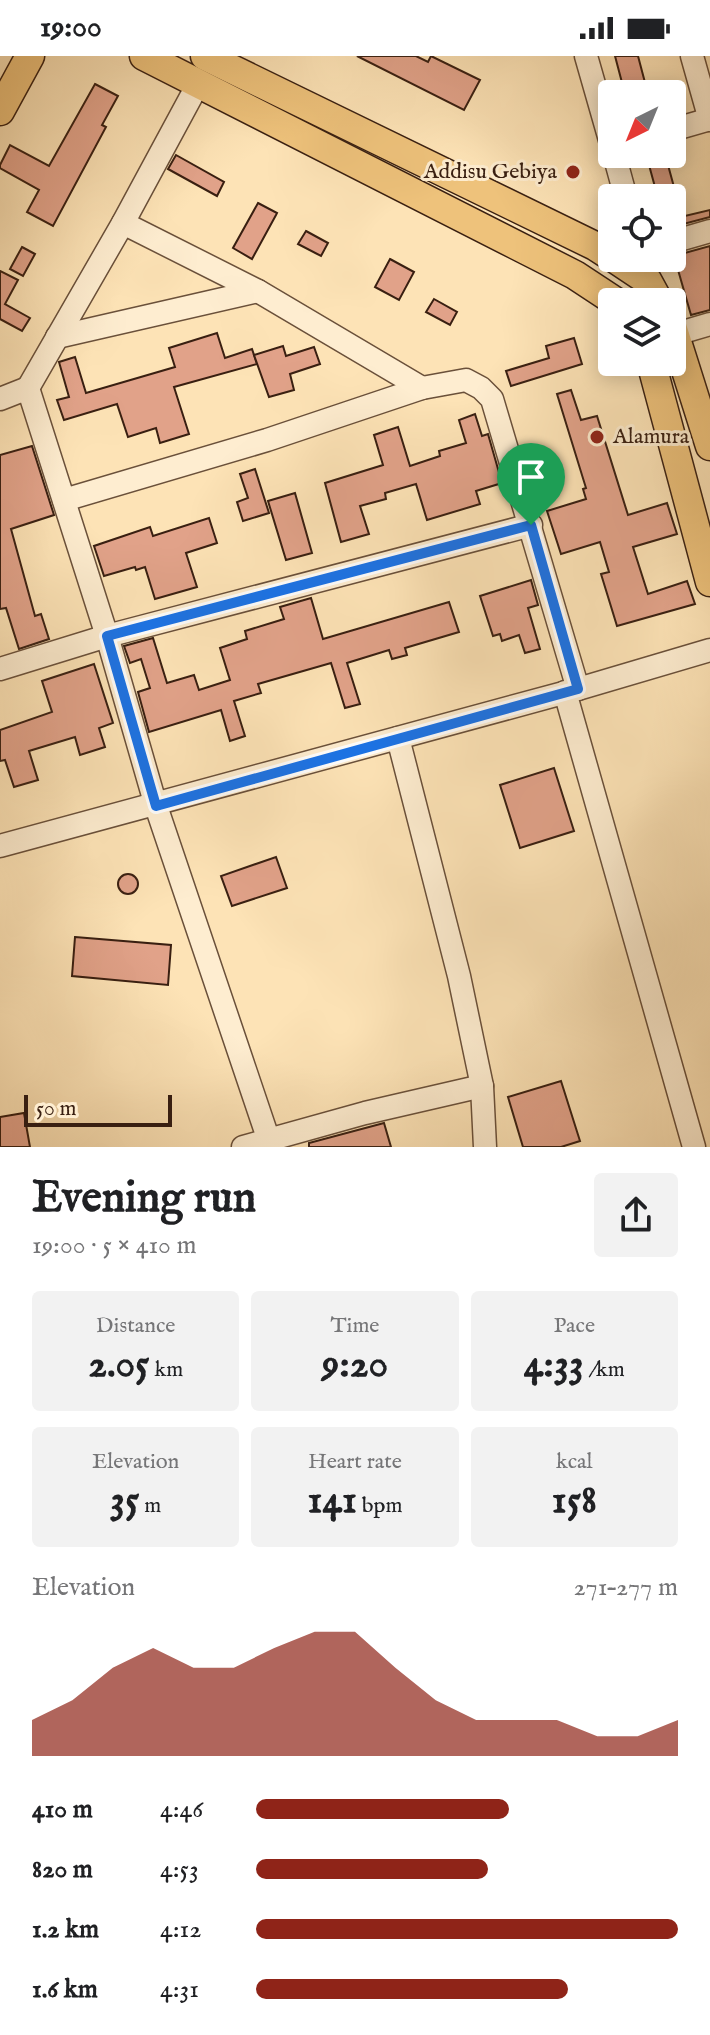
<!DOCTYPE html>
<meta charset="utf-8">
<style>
body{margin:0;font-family:"IM FELL English",serif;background:#f2f2f2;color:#202124;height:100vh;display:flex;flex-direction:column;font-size:30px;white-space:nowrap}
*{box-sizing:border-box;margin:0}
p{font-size:26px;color:#757577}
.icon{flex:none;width:44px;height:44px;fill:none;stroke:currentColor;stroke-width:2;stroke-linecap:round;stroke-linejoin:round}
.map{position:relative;height:1091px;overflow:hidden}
.drawer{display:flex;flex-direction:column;background:#fff;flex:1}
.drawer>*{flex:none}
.needle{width:52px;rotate:223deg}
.buttons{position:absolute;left:598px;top:24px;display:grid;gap:16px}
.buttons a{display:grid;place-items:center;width:88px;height:88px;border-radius:8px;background:#fff;box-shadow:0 4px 20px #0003;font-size:40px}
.scale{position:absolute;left:24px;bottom:20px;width:148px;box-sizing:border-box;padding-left:8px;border:4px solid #391f11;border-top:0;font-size:22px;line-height:28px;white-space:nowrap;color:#391f11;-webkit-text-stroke:6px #feedd0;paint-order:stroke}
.pin{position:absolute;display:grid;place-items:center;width:68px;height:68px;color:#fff;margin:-82px -34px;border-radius:50% 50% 50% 0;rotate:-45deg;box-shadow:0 0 8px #0007}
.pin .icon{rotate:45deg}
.round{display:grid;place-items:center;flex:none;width:84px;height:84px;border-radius:8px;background:#f2f2f2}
.head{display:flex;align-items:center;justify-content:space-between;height:136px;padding:0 32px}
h1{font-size:44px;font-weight:700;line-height:60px}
.metrics{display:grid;grid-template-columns:repeat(3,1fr);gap:12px;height:136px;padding:8px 32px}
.metrics div{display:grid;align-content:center;border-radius:8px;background:#f2f2f2;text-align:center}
.metrics b{font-size:40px;font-weight:700}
.metrics small{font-size:22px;font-weight:400}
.metrics p{font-size:22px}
.chart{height:224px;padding:16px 32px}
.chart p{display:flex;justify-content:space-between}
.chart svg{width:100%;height:144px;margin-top:8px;fill:#8f2418;opacity:.7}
ul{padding:0 32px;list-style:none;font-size:26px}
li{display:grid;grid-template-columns:128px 96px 1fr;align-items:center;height:60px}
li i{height:20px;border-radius:10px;background:#8f2418}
.status{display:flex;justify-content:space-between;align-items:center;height:56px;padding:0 40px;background:#fff;direction:ltr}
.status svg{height:22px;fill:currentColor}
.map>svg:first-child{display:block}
.building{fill:#e1a289;stroke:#391f11;stroke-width:2}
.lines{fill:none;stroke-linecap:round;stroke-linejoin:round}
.minor-casing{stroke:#6a503a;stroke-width:25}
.major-casing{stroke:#391f11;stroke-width:31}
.minor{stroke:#feedd0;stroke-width:22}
.major{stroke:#eec27b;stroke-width:28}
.route-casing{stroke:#fff;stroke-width:16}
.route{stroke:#1a73e8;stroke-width:10}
.poi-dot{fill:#8f2418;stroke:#feedd0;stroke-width:3}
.labels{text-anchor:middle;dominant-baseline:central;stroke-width:6;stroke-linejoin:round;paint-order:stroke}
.poi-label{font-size:22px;fill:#391f11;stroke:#feedd0;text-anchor:end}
</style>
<div class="status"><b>19:00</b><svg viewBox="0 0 49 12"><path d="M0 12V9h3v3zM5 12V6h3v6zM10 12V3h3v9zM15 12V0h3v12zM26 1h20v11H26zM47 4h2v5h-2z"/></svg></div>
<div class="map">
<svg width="710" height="1091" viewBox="0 0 710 1091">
<rect width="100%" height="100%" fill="#fde3b6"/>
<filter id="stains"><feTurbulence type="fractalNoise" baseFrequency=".0025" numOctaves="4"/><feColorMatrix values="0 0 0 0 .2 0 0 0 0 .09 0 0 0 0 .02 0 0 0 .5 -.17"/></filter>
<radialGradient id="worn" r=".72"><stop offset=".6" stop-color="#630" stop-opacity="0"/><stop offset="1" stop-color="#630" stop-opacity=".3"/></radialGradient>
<g class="building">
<polygon points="357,0 416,0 428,6 431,0 480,24 464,54"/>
<polygon points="615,0 638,0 648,38 625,38"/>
<polygon points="95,28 118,40 102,69 106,71 53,170 27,156 39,134 0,112 0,109 10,89 49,110"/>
<polygon points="646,98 665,98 677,142 658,142"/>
<polygon points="176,99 224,126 217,140 168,113"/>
<polygon points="258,147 277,157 276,159 252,203 233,192"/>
<polygon points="710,154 710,161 672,171 672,163"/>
<polygon points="306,175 328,187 321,200 298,188"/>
<polygon points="710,190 710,254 691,259 674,200"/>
<polygon points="22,191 35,198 23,220 10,213"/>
<polygon points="390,203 414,216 399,244 375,231"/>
<polygon points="0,215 18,224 5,248 30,262 22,275 0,263"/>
<polygon points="434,243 457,256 450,269 426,256"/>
<polygon points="217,277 225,302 252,293 257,308 174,331 189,378 160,387 156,372 128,381 117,348 64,364 57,344 69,341 59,306 75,301 86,337 175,311 169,292"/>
<polygon points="574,282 582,308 511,330 506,315 549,302 546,290"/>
<polygon points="283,290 286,300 314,291 320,308 290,318 294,334 269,341 254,299"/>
<polygon points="571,334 581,364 597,360 628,459 667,447 677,478 633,491 648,538 687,525 695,548 617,570 601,518 609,516 600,486 561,498 547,455 586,443 583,433 586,432 557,338"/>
<polygon points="475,358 482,380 488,378 502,427 476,435 480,448 427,464 416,428 385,437 386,443 360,450 369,478 341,486 325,427 383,409 374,379 398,371 410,410 440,400 439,395 466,387 459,364"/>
<polygon points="32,390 54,459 11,473 35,560 41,558 49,583 19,593 6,552 0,553 0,399"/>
<polygon points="255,413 269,457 243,465 237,446 248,442 240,418"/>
<polygon points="295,437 312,497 286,504 268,445"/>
<polygon points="209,462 217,487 186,497 197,531 155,543 145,511 136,514 135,511 104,520 94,490 150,471 153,480"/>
<polygon points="531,524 538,549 528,552 540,593 525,597 519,579 502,585 500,578 493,580 480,540"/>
<polygon points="311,542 323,583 449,546 459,576 405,592 407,599 392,603 389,594 347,607 360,648 345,652 331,607 258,628 261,637 234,645 245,680 230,685 221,654 149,676 138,636 150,632 141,603 130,607 124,590 153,582 167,627 194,619 199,634 230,624 220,592 247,583 245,575 284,563 280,551"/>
<polygon points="94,608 113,667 99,672 105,691 80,699 75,681 29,695 38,724 14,731 5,704 0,705 0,674 52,656 42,625"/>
<polygon points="554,712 574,775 520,792 500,729"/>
<polygon points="276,801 287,832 232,850 221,820"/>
<circle cx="128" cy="828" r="10"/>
<polygon points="75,881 171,889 168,929 72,920"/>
<polygon points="561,1025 580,1085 561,1091 523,1091 508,1041"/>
<polygon points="24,1057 30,1091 0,1091 0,1061"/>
<polygon points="384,1067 391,1091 309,1091 309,1087"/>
</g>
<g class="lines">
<g class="minor-casing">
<g id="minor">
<polyline points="586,0 612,91"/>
<polyline points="692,0 710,64"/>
<polyline points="672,74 710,63"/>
<polyline points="614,98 626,142"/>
<polyline points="123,167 258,235 422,332"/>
<polyline points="672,186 710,175"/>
<polyline points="676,278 710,268"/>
<polyline points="57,281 258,235"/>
<polyline points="28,332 123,167 198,28"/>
<polyline points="0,343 28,332 107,580 156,750 268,1082"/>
<polyline points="64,444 267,384 422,332 466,324 481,332 492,343 578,633"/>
<polyline points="0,613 107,580 531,469"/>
<polyline points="565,636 694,1091"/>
<polyline points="398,682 459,920 482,1030 485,1091"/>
<polyline points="0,790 578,633 710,594"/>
<polyline points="243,1091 365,1057 482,1030"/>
</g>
</g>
<g class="major-casing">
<g id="major">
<polyline points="144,0 575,219 616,246"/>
<polyline points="205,0 595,190 612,201"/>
<polyline points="0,55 30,0"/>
<polyline points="614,202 647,224 659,246"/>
<polyline points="672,270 710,390"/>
<polyline points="651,306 710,526"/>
</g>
</g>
<use href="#minor" class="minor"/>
<use href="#major" class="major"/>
</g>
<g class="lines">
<g class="route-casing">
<polygon id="route" points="531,469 578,633 156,750 107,580"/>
</g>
<use href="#route" class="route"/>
</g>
<g class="poi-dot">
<circle cx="573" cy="116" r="8"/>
<circle cx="597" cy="381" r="8"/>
</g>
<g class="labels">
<g class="poi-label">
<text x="557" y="116">Addisu Gebiya</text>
<text x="613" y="381" text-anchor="start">Alamura</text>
</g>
</g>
<rect width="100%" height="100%" filter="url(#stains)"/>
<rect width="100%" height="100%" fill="url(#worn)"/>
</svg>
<div class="buttons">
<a><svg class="needle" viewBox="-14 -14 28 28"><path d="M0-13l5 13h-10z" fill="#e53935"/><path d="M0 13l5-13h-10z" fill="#757577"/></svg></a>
<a><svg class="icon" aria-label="locate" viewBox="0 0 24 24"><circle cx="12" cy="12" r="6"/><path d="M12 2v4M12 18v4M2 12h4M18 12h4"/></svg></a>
<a><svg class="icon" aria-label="layers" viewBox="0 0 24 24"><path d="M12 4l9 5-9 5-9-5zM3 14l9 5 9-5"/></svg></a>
</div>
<div class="scale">50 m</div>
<div class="pin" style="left:531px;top:469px;background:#1e9e55"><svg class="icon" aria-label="arrive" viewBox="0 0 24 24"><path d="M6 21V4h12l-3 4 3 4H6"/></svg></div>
</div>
<section class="drawer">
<div class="head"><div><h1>Evening run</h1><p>19:00 · 5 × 410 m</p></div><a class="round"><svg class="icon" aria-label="share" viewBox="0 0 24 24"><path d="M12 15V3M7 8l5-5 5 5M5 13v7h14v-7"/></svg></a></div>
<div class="metrics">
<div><p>Distance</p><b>2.05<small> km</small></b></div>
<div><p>Time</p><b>9:20</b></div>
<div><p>Pace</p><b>4:33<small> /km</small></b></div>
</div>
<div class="metrics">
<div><p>Elevation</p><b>35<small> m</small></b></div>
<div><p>Heart rate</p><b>141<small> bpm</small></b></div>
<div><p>kcal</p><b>158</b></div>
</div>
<div class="chart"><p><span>Elevation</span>271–277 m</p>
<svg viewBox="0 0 160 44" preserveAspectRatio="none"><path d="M0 44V33L10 27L20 17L30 11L40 17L50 17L60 11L70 6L80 6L90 17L100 27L110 33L120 33L130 33L140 38L150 38L160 33V44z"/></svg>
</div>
<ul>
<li><b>410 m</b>4:46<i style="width:60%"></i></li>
<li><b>820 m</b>4:53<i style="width:55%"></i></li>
<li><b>1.2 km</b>4:12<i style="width:100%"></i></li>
<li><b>1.6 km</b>4:31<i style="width:74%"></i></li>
</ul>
</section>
